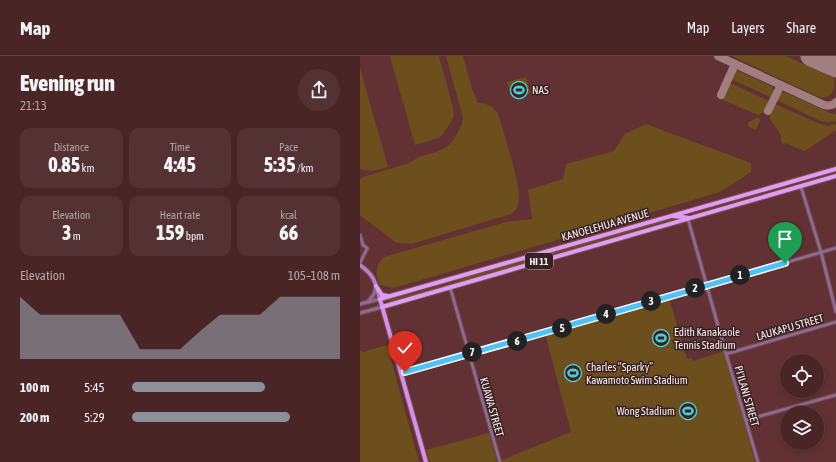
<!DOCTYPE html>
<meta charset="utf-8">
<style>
body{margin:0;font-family:"Asap Condensed",sans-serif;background:#543132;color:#f1f3f6;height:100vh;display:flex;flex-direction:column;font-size:15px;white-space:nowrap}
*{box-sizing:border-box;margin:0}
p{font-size:13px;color:#b2a5a7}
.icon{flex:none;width:22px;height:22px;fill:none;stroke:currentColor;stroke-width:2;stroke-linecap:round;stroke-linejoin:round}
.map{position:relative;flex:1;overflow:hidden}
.side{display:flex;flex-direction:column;background:#4a2526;width:360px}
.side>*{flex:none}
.fabs{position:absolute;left:420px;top:298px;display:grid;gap:8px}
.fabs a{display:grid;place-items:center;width:44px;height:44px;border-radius:50%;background:#4a2526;box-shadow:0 2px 6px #0003,0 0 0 1px #614243;font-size:20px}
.pin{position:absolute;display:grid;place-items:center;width:34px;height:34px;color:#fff;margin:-41px -17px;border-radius:50% 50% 50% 0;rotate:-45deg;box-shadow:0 0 4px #0007}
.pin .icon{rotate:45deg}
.km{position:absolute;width:20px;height:20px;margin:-10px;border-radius:50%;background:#222;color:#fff;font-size:11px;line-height:20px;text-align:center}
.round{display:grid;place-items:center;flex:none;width:42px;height:42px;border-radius:21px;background:#543132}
.head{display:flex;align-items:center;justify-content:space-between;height:68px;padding:0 20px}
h1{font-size:22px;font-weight:800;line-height:30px}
.figures{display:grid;grid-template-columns:repeat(3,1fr);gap:6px;height:68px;padding:4px 20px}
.figures div{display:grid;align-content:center;border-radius:10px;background:#543132;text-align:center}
.figures b{font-size:20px;font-weight:800}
.figures small{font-size:11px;font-weight:400}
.figures p{font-size:11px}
.chart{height:112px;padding:8px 20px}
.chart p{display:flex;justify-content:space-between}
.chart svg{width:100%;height:72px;margin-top:4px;fill:#8c9099;opacity:.7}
ul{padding:0 20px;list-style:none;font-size:13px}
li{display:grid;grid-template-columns:64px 48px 1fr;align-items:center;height:30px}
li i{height:10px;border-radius:5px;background:#8c9099}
header{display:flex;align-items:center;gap:24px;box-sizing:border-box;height:56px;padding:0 20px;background:#4a2526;border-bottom:1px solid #614243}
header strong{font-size:19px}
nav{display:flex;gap:22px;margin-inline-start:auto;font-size:14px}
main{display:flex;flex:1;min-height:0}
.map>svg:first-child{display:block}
.green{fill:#6c4f1d}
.water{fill:#0d3200}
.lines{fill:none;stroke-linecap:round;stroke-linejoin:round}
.taxiway{stroke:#a17f80;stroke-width:8}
.runway{stroke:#a17f80;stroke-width:21}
.minor-casing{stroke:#7a4f51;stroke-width:4.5}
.tertiary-casing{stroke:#7a4f51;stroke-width:5}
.secondary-casing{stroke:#7a4f51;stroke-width:5.5}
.primary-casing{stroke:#7a4f51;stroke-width:6}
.trunk-casing{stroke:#7a4f51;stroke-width:6}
.minor{stroke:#8d6b98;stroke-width:2.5}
.tertiary{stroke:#8d6b98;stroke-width:3}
.secondary{stroke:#b680c7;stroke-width:3.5}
.primary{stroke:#d690eb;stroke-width:4}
.trunk{stroke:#e09cf5;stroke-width:4}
.route-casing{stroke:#fff;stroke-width:8}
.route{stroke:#4fc3f7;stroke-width:5}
.labels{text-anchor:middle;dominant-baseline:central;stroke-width:3;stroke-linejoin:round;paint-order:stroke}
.shield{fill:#382122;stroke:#c0b0b1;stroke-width:1}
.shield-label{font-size:10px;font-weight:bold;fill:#fbeeee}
.poi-label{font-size:11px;fill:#fbeeee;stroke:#382122;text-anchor:start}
.street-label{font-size:11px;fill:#fbeeee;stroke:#382122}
</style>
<header>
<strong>Map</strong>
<nav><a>Map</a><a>Layers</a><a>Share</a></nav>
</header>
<main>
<section class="side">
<div class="head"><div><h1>Evening run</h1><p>21:13</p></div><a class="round"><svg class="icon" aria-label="share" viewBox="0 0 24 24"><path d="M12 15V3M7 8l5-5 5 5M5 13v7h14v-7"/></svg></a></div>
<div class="figures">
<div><p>Distance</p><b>0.85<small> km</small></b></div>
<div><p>Time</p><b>4:45</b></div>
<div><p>Pace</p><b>5:35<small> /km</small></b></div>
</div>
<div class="figures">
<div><p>Elevation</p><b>3<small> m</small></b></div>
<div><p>Heart rate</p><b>159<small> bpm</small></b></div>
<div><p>kcal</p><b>66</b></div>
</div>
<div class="chart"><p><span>Elevation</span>105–108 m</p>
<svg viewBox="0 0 160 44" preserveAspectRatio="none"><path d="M0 44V6L10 17L20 17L30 17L40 17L50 17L60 38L70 38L80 38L90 27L100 17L110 17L120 17L130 6L140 6L150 6L160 6V44z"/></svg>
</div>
<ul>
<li><b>100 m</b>5:45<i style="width:64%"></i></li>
<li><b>200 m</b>5:29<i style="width:76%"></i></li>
</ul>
</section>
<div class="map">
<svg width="476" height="406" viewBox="0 0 476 406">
<rect width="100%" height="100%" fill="#623133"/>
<g class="green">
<polygon points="30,0 79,0 93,52 94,59 91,66 83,78 79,82 55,89"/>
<path d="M86 0H103L112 33 118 47C126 47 131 49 137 56 141 66 144 77 147 88 151 103 162 134 158 149 156 155 153 157 148 159L51 188 40 187 35 186 0 159V123L3 121 39 110 47 108 59 101 76 96 83 93 89 89 94 83 102 68 103 62Z"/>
<path d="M372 0H426L474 22C476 33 471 44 459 41Z"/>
<path d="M0 12 28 111C18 114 10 116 0 113Z"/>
<path d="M376 14 411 30C415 34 415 37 412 42L371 23Z"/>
<polygon points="166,21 170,37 152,42 147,26"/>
<path d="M370 27 411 46C407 54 406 56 398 59L363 44 362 41Z"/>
<polygon points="424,36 470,57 476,58 476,65 468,66 461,65 416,44 419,38"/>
<polygon points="415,48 458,67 467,70 476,68 476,74 445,95 425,87 423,89 421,85 421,79 410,63 410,57"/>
<polygon points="397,62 399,62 400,64 396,74 389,71 388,68 389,66"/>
<path d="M286 68 391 107V116L360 136 34 232 20 229C14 218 16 209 24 201L146 166 172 163 168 134 203 123 206 108 254 95 265 78Z"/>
<polygon points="315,163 29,246 29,244 91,227 114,218 245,182 286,169 306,164"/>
<polygon points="309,242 327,303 332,302 333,305 364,295 395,406 142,406 142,404 211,376 185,277"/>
<polygon points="27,289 59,406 0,406 0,294 3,296"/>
<polygon points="129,377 137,406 70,406 66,394"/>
</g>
<polygon class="water" points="165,27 167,34 157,37 155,30"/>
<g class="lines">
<g class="taxiway">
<path d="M358 0 464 49C469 50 473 50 476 46"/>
<polyline points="361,39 375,8"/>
<polyline points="408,55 421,29"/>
</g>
<polyline class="runway" points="451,0 476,11"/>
<g class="minor-casing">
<g id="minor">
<polyline points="441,131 461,196 476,256"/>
<polyline points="328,163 364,291 398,406"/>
<polyline points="0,179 3,189 7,192"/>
<polyline points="0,207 7,193"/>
<polyline points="90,231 140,406"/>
<polyline points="366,298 476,266"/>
<polyline points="41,317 158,284 476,192"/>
<polyline points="386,364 476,339"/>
</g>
</g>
<g class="tertiary-casing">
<g id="tertiary">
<polyline points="8,246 14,238 16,230"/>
<polyline points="0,248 20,243"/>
<polyline points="0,257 22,251"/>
</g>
</g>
<g class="secondary-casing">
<path id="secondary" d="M0 209C15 220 15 226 20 243"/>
</g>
<g class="primary-casing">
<polyline id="primary" points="20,243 66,406"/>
</g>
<g class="trunk-casing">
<g id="trunk">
<polyline points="313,160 323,161 328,162"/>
<polyline points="16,230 22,239 28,240"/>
<polyline points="20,243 476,113"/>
<polyline points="22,251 476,120"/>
</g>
</g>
<use href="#minor" class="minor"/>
<use href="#tertiary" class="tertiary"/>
<use href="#secondary" class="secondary"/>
<use href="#primary" class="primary"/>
<use href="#trunk" class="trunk"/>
</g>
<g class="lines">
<g class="route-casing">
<polyline id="route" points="45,316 158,284 425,207"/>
</g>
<use href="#route" class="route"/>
</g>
<defs>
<g id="stadium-ring" transform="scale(0.9)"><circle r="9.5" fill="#382122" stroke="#52ccd0" stroke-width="1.5"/><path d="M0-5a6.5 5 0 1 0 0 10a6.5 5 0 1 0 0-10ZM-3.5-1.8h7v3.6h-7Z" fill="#52ccd0"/></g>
</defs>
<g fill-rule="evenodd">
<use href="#stadium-ring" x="159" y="34"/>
<use href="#stadium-ring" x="301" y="282"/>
<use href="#stadium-ring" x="213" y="317"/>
<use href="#stadium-ring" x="328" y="355"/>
</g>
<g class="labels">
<rect class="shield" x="165" y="197" width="28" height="16" rx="3"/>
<g class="shield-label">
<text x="179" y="205">HI 11</text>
</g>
<g class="poi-label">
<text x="172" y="34">NAS</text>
<text x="314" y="276">Edith Kanakaole<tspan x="314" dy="13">Tennis Stadium</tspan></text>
<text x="226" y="311">Charles “Sparky”<tspan x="226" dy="13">Kawamoto Swim Stadium</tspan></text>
<text x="315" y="355" text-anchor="end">Wong Stadium</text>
</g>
<g class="street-label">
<text transform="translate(245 169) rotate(-16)">KANOELEHUA AVENUE</text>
<text transform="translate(430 271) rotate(-16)">LAUKAPU STREET</text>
<text transform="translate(387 340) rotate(74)">PI‘ILANI STREET</text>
<text transform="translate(132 351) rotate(74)">KUAWA STREET</text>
</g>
</g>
</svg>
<div class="fabs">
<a><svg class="icon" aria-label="locate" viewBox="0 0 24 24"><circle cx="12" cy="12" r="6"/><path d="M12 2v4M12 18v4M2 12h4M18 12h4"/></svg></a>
<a><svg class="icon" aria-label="layers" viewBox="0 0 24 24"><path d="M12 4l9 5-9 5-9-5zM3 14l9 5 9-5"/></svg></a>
</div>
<div class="pin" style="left:425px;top:207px;background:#1e9e55"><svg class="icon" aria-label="arrive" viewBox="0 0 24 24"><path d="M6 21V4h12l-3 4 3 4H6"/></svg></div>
<div class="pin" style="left:45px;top:316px;background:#d93025"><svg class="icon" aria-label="check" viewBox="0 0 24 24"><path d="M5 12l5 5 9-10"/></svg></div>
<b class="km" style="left:380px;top:219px">1</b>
<b class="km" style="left:335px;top:232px">2</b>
<b class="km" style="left:291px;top:245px">3</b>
<b class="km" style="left:246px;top:258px">4</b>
<b class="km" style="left:202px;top:272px">5</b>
<b class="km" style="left:157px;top:285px">6</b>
<b class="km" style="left:112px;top:296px">7</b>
</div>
</main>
